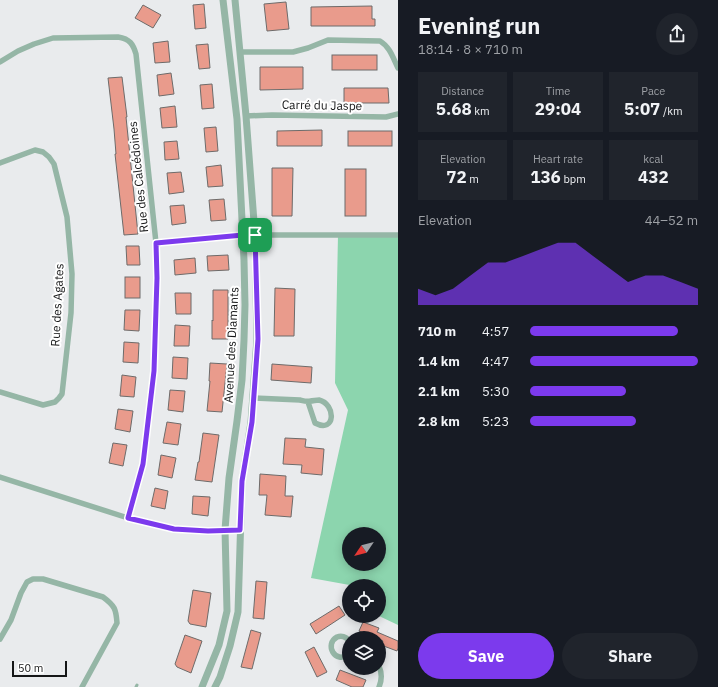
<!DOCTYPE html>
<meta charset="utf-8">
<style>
body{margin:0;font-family:"IBM Plex Sans",sans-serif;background:#20242c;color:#f1f3f6;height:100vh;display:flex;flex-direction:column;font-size:15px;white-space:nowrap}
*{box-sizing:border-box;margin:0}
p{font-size:13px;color:#9ea1a6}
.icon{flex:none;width:22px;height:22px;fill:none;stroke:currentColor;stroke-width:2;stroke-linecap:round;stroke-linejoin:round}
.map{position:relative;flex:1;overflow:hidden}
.side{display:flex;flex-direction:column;background:#171b24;width:320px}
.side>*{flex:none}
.needle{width:26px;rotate:235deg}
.fabs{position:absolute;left:342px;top:527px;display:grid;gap:8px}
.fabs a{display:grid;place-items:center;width:44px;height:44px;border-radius:50%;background:#171b24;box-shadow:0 2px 10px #0003;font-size:20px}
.scale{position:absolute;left:12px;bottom:10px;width:55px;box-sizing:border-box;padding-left:4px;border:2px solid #151617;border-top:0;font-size:11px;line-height:14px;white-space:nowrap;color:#151617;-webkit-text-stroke:3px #fff;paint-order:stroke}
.pin{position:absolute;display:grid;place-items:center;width:34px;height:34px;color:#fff;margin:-17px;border-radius:8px;box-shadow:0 2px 6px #0006}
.round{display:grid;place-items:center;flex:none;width:42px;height:42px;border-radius:21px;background:#20242c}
.head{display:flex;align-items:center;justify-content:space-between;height:68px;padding:0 20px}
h1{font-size:22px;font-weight:700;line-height:30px}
.figures{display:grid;grid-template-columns:repeat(3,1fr);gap:6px;height:68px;padding:4px 20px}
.figures div{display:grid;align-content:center;border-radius:0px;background:#20242c;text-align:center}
.figures b{font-size:17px;font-weight:700}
.figures small{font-size:11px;font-weight:400}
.figures p{font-size:11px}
.chart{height:112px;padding:8px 20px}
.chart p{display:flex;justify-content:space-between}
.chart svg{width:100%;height:72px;margin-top:4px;fill:#7c3aed;opacity:.7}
.button{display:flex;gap:8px;margin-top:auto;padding:8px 20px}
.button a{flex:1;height:46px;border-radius:24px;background:#7c3aed;color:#fff;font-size:16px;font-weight:700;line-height:46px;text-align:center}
.button a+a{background:#20242c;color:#f1f3f6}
ul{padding:0 20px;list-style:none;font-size:13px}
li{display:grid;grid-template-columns:64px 48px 1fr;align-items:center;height:30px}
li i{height:10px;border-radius:5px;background:#7c3aed}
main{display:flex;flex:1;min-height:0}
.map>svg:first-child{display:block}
.green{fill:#8cd5ae;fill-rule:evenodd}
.building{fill:#e99b8c;stroke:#6d6b6a}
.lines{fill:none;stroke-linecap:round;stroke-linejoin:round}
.service{stroke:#95b6a6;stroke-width:3}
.minor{stroke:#95b6a6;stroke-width:5.5}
.tertiary{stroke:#95b6a6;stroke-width:7}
.route-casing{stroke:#fff;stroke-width:8}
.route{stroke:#7c3aed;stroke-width:5}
.labels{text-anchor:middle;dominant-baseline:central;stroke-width:4;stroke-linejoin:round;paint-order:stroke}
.street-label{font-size:12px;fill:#151617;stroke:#fff}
</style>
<main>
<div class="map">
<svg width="398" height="687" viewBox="0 0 398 687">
<rect width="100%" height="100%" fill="#e9ebed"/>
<path class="green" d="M338 235H398V625L379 616V586H355L311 578 348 410 335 383ZM349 534H379V564H349Z"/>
<g class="building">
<polygon points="286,2 289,29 267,31 264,4"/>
<polygon points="204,4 206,28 195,29 193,5"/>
<polygon points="143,5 161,15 153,28 135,18"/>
<polygon points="372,6 372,19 375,19 375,26 311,26 311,7"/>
<polygon points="168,41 170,62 155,63 153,43"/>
<polygon points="208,44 210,68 199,69 196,45"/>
<rect x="332" y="55" width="45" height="15"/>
<polygon points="260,67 303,67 303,89 260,90"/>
<polygon points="171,73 174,94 159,96 157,75"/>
<polygon points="122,77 127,117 126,117 138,234 124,235 115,154 116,154 114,129 108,78"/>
<polygon points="212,84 214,108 202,109 200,85"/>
<polygon points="344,88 388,88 389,103 344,103"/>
<polygon points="175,106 177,127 162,128 160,108"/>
<polygon points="216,127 218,151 206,152 204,128"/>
<polygon points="322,130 322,146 277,146 277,131"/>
<rect x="348" y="131" width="44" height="15"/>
<polygon points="177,141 179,159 165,160 164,142"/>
<polygon points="221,165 223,186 208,187 206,167"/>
<polygon points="272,168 293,168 292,216 272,216"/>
<rect x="345" y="169" width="21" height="47"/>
<polygon points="181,172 184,192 169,194 167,173"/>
<polygon points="224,199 226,220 211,221 209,200"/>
<polygon points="184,205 186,223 172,225 170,206"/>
<polygon points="126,246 139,246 140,265 127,265"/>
<polygon points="228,255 229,270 208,271 207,256"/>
<polygon points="195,258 196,273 175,275 174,260"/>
<rect x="125" y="277" width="15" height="21"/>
<polygon points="275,288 295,289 294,336 274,336"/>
<polygon points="213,290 228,290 228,339 212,339 212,320 213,321"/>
<polygon points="175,293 191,293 191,314 176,314"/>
<polygon points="125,310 140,310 139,331 124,330"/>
<polygon points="175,325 190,326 189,346 174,346"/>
<polygon points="124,342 139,343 138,363 123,362"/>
<polygon points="173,357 188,358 187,379 172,378"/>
<polygon points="210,363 227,364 222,412 207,411 210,381 209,381"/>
<polygon points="272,364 312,367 311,383 271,380"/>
<polygon points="122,375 136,377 134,397 120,396"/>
<polygon points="170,390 185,391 183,412 168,410"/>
<polygon points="118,409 133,411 130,432 115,429"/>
<polygon points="167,422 181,424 178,445 163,443"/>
<polygon points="203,433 219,435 212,482 195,480 198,462 199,462"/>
<polygon points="285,438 306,439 305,447 324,449 322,475 301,473 302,465 283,464"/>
<polygon points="113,443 127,445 123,466 109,463"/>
<polygon points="161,455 176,458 172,478 158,475"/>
<polygon points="260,474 286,476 285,496 293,496 291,517 265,515 267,495 259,495"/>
<polygon points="155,488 168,491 165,509 151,506"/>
<polygon points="193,496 210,497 208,516 192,514"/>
<polygon points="256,581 267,582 264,619 253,618"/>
<polygon points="193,590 211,593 206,627 190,624 188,621"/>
<polygon points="339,606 345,615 316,634 310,624"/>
<polygon points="363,622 379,628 377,632 398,641 398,648 397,651 381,645 383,641 379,639 379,638 376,638 359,631"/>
<polygon points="251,630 261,633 252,669 241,667"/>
<polygon points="185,635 202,641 191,673 177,667 175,664"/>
<polygon points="314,647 327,672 317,677 305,652"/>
<polygon points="340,670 366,680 363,687 352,687 336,680"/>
</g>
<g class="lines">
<polyline class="service" points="136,687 137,685"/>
<g class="minor">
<path d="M240 52H293L308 48 328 40 380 41C390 47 393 58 398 68"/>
<path d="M0 62 18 51 34 44 53 38 118 37C130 39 133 44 136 54L156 243 157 278 156 331 154 371 143 464 128 518"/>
<polyline points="246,116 272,115 386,117 398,114"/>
<polyline points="0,163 35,150 43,152 49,157 54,164 67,217 72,274 71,313 62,394 59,398 55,402 43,405 0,392"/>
<polyline points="156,243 243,235 398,235"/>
<path d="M253 398 300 400C304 401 307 402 310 401 313 401 316 400 319 400 336 404 336 434 315 423L308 402"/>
<polyline points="0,477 128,518 174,529 207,531 240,529"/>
<path d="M0 639 11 620 21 593 27 582 33 579H43L103 597C115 606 116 609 117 623L82 687"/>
<path d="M349 640C345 637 342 635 337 637 324 644 335 665 349 654"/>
<path d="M379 687C382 680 382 673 379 666"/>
</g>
<g class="tertiary">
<polyline points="202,687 219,645 227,611 225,530 229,478 237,421 242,380 244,340 245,305 244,260 237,119 223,0"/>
<polyline points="215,687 220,677 230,646 238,612 242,481 251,422 257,339 255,235 246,116 235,0"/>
</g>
</g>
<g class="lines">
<g class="route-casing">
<polygon id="route" points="243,235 255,235 258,339 252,422 242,481 240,530 208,531 174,529 128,518 143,464 154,371 157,278 156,243"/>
</g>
<use href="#route" class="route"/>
</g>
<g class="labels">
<g class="street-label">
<text transform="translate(322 105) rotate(1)">Carré du Jaspe</text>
<text transform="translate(138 177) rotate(-96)">Rue des Calcédoines</text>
<text transform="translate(57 305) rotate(-87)">Rue des Agates</text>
<text transform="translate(231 345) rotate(-87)">Avenue des Diamants</text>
</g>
</g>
</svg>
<div class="fabs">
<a><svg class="needle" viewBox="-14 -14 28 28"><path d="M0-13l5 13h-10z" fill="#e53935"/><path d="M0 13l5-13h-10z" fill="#9ea1a6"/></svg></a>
<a><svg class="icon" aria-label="locate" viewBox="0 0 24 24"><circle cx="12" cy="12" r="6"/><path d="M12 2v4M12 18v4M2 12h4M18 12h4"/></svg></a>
<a><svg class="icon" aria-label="layers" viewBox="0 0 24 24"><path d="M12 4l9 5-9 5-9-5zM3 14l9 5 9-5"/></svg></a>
</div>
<div class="scale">50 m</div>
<div class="pin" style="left:255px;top:235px;background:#1e9e55"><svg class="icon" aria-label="arrive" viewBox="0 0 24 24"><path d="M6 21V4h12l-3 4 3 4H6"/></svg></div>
</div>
<section class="side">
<div class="head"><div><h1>Evening run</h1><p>18:14 · 8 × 710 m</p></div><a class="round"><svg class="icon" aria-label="share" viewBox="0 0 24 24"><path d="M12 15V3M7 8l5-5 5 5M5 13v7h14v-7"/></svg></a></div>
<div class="figures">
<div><p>Distance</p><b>5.68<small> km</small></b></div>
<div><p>Time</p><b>29:04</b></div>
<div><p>Pace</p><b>5:07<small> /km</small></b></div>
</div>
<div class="figures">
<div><p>Elevation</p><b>72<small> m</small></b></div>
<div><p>Heart rate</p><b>136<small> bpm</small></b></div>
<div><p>kcal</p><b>432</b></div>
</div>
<div class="chart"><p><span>Elevation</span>44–52 m</p>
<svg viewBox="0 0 160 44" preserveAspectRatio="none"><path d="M0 44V34L10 38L20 34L30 26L40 18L50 18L60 14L70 10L80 6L90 6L100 14L110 22L120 30L130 26L140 26L150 30L160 34V44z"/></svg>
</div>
<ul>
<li><b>710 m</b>4:57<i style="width:88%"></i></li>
<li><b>1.4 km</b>4:47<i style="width:100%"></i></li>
<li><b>2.1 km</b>5:30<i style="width:57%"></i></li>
<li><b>2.8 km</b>5:23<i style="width:63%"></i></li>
</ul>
<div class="button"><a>Save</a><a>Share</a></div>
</section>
</main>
